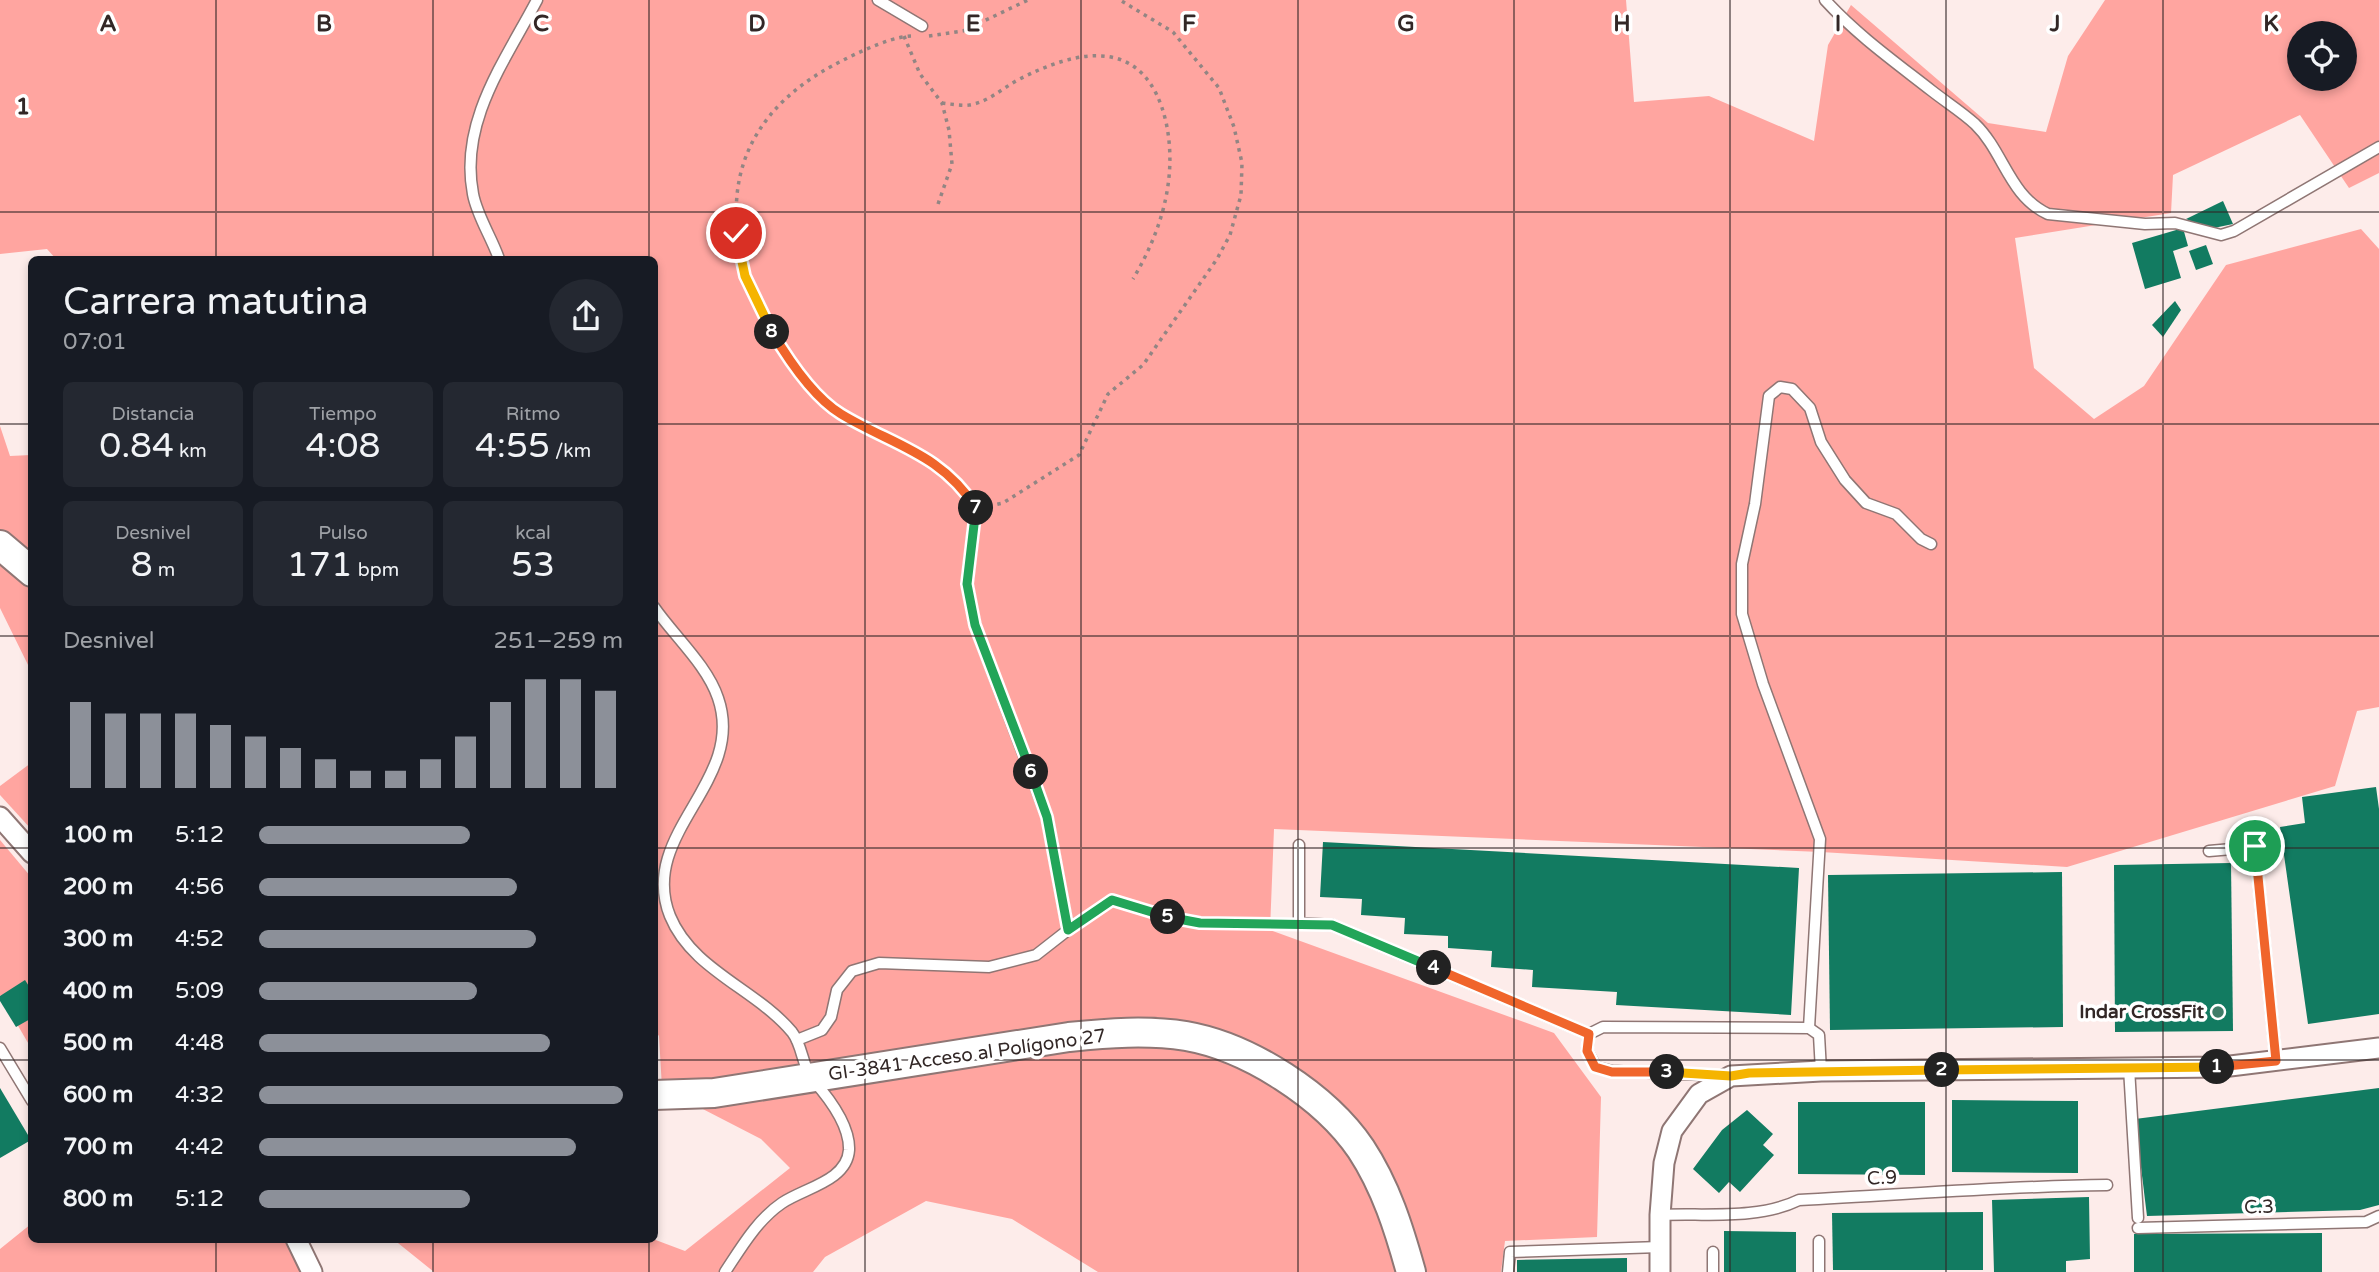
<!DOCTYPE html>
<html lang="es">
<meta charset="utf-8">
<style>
body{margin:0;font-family:"Varela Round",sans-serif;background:#242831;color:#f1f3f6;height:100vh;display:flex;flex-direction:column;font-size:26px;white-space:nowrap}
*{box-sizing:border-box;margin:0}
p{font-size:23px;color:#9ea1a6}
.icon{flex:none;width:38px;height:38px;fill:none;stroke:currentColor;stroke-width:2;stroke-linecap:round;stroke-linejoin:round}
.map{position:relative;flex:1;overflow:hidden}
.panel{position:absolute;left:28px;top:256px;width:630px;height:987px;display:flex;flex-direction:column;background:#171b24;border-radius:10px;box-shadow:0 4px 10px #0003}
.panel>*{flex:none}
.buttons{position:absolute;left:2287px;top:21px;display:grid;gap:14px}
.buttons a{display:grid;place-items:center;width:70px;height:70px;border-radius:50%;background:#171b24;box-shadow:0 4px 10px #0003;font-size:35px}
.pin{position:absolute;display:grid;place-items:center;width:60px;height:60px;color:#fff;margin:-30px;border:4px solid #fff;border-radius:50%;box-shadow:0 2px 7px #0007}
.km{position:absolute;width:35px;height:35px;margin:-18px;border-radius:50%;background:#222;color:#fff;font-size:19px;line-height:35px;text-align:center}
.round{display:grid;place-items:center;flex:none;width:74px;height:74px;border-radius:37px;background:#242831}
.summary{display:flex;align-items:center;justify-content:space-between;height:119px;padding:0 35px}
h1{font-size:38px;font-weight:600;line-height:52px}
.stats{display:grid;grid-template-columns:repeat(3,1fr);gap:10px;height:119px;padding:7px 35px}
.stats div{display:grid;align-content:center;border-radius:10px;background:#242831;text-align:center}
.stats b{font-size:35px;font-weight:600}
.stats small{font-size:19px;font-weight:400}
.stats p{font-size:19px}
.chart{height:196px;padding:14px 35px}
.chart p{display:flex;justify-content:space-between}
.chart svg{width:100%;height:126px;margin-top:7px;stroke:#8c9099;stroke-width:6}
ul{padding:0 35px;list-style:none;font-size:23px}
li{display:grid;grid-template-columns:112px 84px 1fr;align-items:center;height:52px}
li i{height:18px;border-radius:9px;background:#8c9099}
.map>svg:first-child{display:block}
.green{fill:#ffa5a0;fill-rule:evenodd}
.building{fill:#127b61}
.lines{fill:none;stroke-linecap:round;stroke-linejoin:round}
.service-casing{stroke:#8f7674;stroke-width:13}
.minor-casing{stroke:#8f7674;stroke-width:23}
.secondary-casing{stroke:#8f7674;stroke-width:32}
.path{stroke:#938583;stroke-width:3.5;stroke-dasharray:3.5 5;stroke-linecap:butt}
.service{stroke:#fff;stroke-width:10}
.minor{stroke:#fff;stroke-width:19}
.secondary{stroke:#fff;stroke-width:28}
.split-1-casing{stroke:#fff;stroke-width:14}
.split-2-casing{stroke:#fff;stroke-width:14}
.split-3-casing{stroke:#fff;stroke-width:14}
.split-4-casing{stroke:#fff;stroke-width:14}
.split-5-casing{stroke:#fff;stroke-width:14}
.split-6-casing{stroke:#fff;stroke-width:14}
.split-7-casing{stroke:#fff;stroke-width:14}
.split-8-casing{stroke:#fff;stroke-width:14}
.split-9-casing{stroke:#fff;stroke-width:14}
.split-1{stroke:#f0652b;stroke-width:9}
.split-2{stroke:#f5b400;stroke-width:9}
.split-3{stroke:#f5b400;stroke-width:9}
.split-4{stroke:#f0652b;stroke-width:9}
.split-5{stroke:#22a559;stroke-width:9}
.split-6{stroke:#22a559;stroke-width:9}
.split-7{stroke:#22a559;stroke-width:9}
.split-8{stroke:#f0652b;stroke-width:9}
.split-9{stroke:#f5b400;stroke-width:9}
.grid{fill:none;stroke:#322726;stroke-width:2;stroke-opacity:0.55}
.poi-dot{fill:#3e7c68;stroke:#fff;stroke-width:2.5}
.labels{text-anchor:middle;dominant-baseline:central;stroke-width:7;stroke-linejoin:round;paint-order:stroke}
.poi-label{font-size:19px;font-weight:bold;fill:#322726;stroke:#fff;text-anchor:end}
.street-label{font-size:19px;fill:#322726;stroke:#fff}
.grid-label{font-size:23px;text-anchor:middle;font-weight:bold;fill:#322726;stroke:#fff;stroke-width:7;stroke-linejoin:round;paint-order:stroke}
</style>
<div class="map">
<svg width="2379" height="1272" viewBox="0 0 2379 1272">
<rect width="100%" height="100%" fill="#fdecea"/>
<g class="green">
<path d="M0 0H1626L1634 102 1709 96 1814 141 1828 45 1851 5 1988 123 2046 132 2068 56 2105 0H2379V173L2349 188 2300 115 2173 175 2171 213 2015 238 2034 368 2094 419 2144 386 2226 265 2361 229 2379 249V707L2357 711 2335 786 2067 867 1821 852 1274 829 1270 930 1554 1033 1601 1097 1597 1237 1505 1241 1501 1272H1098L1012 1219 926 1201 825 1257 813 1272H434L393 1239H653L685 1251 790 1168 761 1139 662 1088 659 1036 654 1030V259H56L47 249 0 254ZM2300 33H2345V79H2300Z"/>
<polygon points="0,426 10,456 31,455 31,671 0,608"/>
<polygon points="31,763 31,829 0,795 0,786"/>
<polygon points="0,840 31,877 31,1048 0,995"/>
<polygon points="31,1224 32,1239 286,1239 303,1272 0,1272 0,1249"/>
</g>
<g class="building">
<polygon points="2223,201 2233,224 2209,229 2186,219"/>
<polygon points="2183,228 2188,246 2173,251 2181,278 2145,289 2132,243"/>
<polygon points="2206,245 2213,264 2196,270 2189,251"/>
<polygon points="2175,301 2181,310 2163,337 2152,325"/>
<polygon points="2376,787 2379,809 2379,1014 2308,1024 2280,827 2305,823 2302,797"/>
<polygon points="1323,842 1799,868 1791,1015 1616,1005 1617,992 1532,987 1533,970 1491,967 1492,951 1448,948 1448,936 1404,934 1405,918 1361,915 1362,899 1320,897"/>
<polygon points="2231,863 2233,1031 2115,1032 2114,865"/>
<polygon points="2062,872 2063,1027 1830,1030 1828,875"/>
<polygon points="25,980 32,991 32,1018 16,1027 0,1001 0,996"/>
<polygon points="0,1088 31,1140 0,1158"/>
<polygon points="2379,1088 2379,1205 2360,1210 2147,1216 2135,1119"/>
<polygon points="1952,1100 2078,1101 2078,1173 1952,1172"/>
<polygon points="1798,1102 1925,1102 1925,1175 1798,1174"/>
<polygon points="1747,1110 1773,1134 1763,1145 1774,1155 1740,1192 1729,1182 1719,1193 1693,1169 1722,1130"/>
<polygon points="2089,1197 2090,1259 2066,1261 2066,1272 1994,1272 1992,1200"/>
<polygon points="1983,1212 1983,1270 1833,1270 1832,1213"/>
<polygon points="1724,1231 1796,1232 1796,1272 1724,1272"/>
<polygon points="2322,1233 2322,1272 2134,1272 2134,1234"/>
<polygon points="1627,1258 1627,1272 1517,1272 1517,1260"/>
</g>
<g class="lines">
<g class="service-casing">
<g id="service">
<polyline points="878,0 922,26"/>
<path d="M1825 0C1857 35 1895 62 1932 91 1946 102 1962 112 1975 124 2004 152 2009 196 2048 214L2145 224 2175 223 2221 235 2234 231 2379 147"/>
<path d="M499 259C492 238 477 216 473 194 459 122 505 61 537 0"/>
<path d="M654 607C674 636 707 665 718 698 747 782 637 833 670 916 692 970 756 989 792 1032 803 1046 802 1067 813 1080 829 1098 850 1125 849 1150 847 1181 804 1188 782 1203 757 1220 741 1248 725 1272"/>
<polyline points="1299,845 1299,923 1332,925 1589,1034"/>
<polyline points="2209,851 2255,847 2276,1061"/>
<polyline points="1809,1028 1820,839 1763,684 1742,614 1742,564 1755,504 1769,396 1780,387 1792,389 1810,408 1821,442 1845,480 1866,503 1896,514 1921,539 1931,544"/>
<polyline points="797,1040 822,1030 831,1017 837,990 852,971 879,963 989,967 1036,955 1068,930 1047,817 975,625 967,584 976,508"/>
<polyline points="0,1048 32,1101"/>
<polyline points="2129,1068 2138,1218"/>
<polyline points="1727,1076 1612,1071 1596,1067 1587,1051 1589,1034 1603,1027 1809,1028 1819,1035 1821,1071"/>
<path d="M1660 1215C1705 1213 1758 1220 1799 1200 1902 1195 2004 1186 2107 1185"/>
<polyline points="2138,1228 2366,1222 2379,1216"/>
<polyline points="1819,1241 1819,1272"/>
<polyline points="1713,1252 1713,1272"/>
<polyline points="1508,1272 1510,1252 1660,1247"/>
</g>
</g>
<g class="minor-casing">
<g id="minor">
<polyline points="0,817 32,853"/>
<polyline points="296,1239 312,1272"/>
<polyline points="1660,1272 1660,1215 1664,1163 1672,1131 1699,1094 1731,1076 1821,1071 2222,1067 2379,1048"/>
</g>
</g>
<g class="secondary-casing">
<g id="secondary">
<polyline points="0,545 32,572"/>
<path d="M654 1095 714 1093 1069 1037C1108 1033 1147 1030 1186 1036 1249 1047 1325 1096 1361 1149 1386 1187 1399 1229 1411 1272"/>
</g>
</g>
<g class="path">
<polyline points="904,36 920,74 942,103 949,130 952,164 937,207"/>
<path d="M911 36C887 37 844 59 823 71 703 143 723 260 790 362 801 379 822 399 838 412 849 420 864 424 876 430 909 447 949 466 970 498"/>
<polyline points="929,36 963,31 1028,0"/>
<path d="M942 103C951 104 961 106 969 105 988 102 1000 90 1016 81 1080 47 1146 36 1166 122 1178 178 1161 232 1133 279"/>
<polyline points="989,506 1003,503 1079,455 1108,394 1143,365 1217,259 1230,235 1241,195 1242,163 1234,127 1219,88 1173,32 1120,0"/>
<polyline points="1081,920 1112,900 1200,923 1288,923"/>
</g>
<use href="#service" class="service"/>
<use href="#minor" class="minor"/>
<use href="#secondary" class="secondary"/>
</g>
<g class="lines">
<g class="split-1-casing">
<polyline id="split-1" points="2217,1067 2276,1061 2255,846"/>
</g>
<g class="split-2-casing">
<polyline id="split-2" points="1942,1070 2217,1067"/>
</g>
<g class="split-3-casing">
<polyline id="split-3" points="1667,1072 1731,1076 1749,1073 1942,1070"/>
</g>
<g class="split-4-casing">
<polyline id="split-4" points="1434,968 1589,1034 1587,1051 1595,1067 1612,1072 1667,1072"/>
</g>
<g class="split-5-casing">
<polyline id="split-5" points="1168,917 1200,923 1332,925 1434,968"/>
</g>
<g class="split-6-casing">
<polyline id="split-6" points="1031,772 1047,817 1068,930 1112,900 1168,917"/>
</g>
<g class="split-7-casing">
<polyline id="split-7" points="976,508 967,584 975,625 1031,772"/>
</g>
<g class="split-8-casing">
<path id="split-8" d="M772 332C788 359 813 397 841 414 892 445 941 453 976 508"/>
</g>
<g class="split-9-casing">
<polyline id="split-9" points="736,233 745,276 772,332"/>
</g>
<use href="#split-1" class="split-1"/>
<use href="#split-2" class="split-2"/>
<use href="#split-3" class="split-3"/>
<use href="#split-4" class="split-4"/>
<use href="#split-5" class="split-5"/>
<use href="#split-6" class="split-6"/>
<use href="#split-7" class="split-7"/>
<use href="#split-8" class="split-8"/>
<use href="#split-9" class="split-9"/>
</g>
<path class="grid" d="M216 0V259M433 0V259M649 0V259M865 0V1272M1081 0V1272M1298 0V1272M1514 0V1272M1730 0V1272M1946 0V1272M2163 0V1272M0 212H2379M0 424H32M654 424H2379M0 636H32M654 636H2379M0 848H32M654 848H2379M0 1060H32M654 1060H2379M216 1239V1272M433 1239V1272M649 1239V1272"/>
<circle class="poi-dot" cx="2218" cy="1012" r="7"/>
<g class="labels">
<g class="poi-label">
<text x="2204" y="1012">Indar CrossFit</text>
</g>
<g class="street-label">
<text transform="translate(967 1055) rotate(-8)">GI-3841 Acceso al Polígono 27</text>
<text transform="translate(1882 1178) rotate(-3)">C.9</text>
<text transform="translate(2259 1207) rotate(-2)">C.3</text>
</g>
</g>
<g class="grid-label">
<text x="108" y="31">A</text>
<text x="324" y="31">B</text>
<text x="541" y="31">C</text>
<text x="757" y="31">D</text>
<text x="973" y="31">E</text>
<text x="1189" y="31">F</text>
<text x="1406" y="31">G</text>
<text x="1622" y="31">H</text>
<text x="1838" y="31">I</text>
<text x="2055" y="31">J</text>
<text x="2271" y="31">K</text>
<text x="23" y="114">1</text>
</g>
</svg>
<div class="buttons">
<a><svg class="icon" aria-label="locate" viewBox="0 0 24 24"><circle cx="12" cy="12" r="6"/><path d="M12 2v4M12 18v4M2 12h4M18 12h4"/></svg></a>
</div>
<div class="pin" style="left:2255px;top:846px;background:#1e9e55"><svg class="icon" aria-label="arrive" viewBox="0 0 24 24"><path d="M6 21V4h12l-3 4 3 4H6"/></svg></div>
<div class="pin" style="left:736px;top:233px;background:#d93025"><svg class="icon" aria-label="check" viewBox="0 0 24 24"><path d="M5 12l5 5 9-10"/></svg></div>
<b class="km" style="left:2217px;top:1067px">1</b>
<b class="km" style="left:1942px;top:1070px">2</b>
<b class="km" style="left:1667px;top:1072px">3</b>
<b class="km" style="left:1434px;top:968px">4</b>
<b class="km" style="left:1168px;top:917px">5</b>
<b class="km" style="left:1031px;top:772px">6</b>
<b class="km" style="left:976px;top:508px">7</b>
<b class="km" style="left:772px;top:332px">8</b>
<section class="panel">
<div class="summary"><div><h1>Carrera matutina</h1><p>07:01</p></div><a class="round"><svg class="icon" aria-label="share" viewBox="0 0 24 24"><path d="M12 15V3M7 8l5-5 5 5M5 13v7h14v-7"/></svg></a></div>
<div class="stats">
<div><p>Distancia</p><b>0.84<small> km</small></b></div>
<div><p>Tiempo</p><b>4:08</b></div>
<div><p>Ritmo</p><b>4:55<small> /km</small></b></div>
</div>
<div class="stats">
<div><p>Desnivel</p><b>8<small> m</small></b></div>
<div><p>Pulso</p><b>171<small> bpm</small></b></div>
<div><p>kcal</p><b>53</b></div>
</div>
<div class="chart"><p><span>Desnivel</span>251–259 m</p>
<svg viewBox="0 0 160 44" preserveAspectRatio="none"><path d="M5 44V14M15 44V18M25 44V18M35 44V18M45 44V22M55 44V26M65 44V30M75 44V34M85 44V38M95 44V38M105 44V34M115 44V26M125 44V14M135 44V6M145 44V6M155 44V10"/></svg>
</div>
<ul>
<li><b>100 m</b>5:12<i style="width:58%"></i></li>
<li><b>200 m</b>4:56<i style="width:71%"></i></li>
<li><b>300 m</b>4:52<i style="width:76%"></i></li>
<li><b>400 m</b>5:09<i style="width:60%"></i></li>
<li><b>500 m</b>4:48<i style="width:80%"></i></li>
<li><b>600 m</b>4:32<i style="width:100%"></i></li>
<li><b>700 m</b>4:42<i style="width:87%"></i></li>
<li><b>800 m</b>5:12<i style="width:58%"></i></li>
</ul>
</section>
</div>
